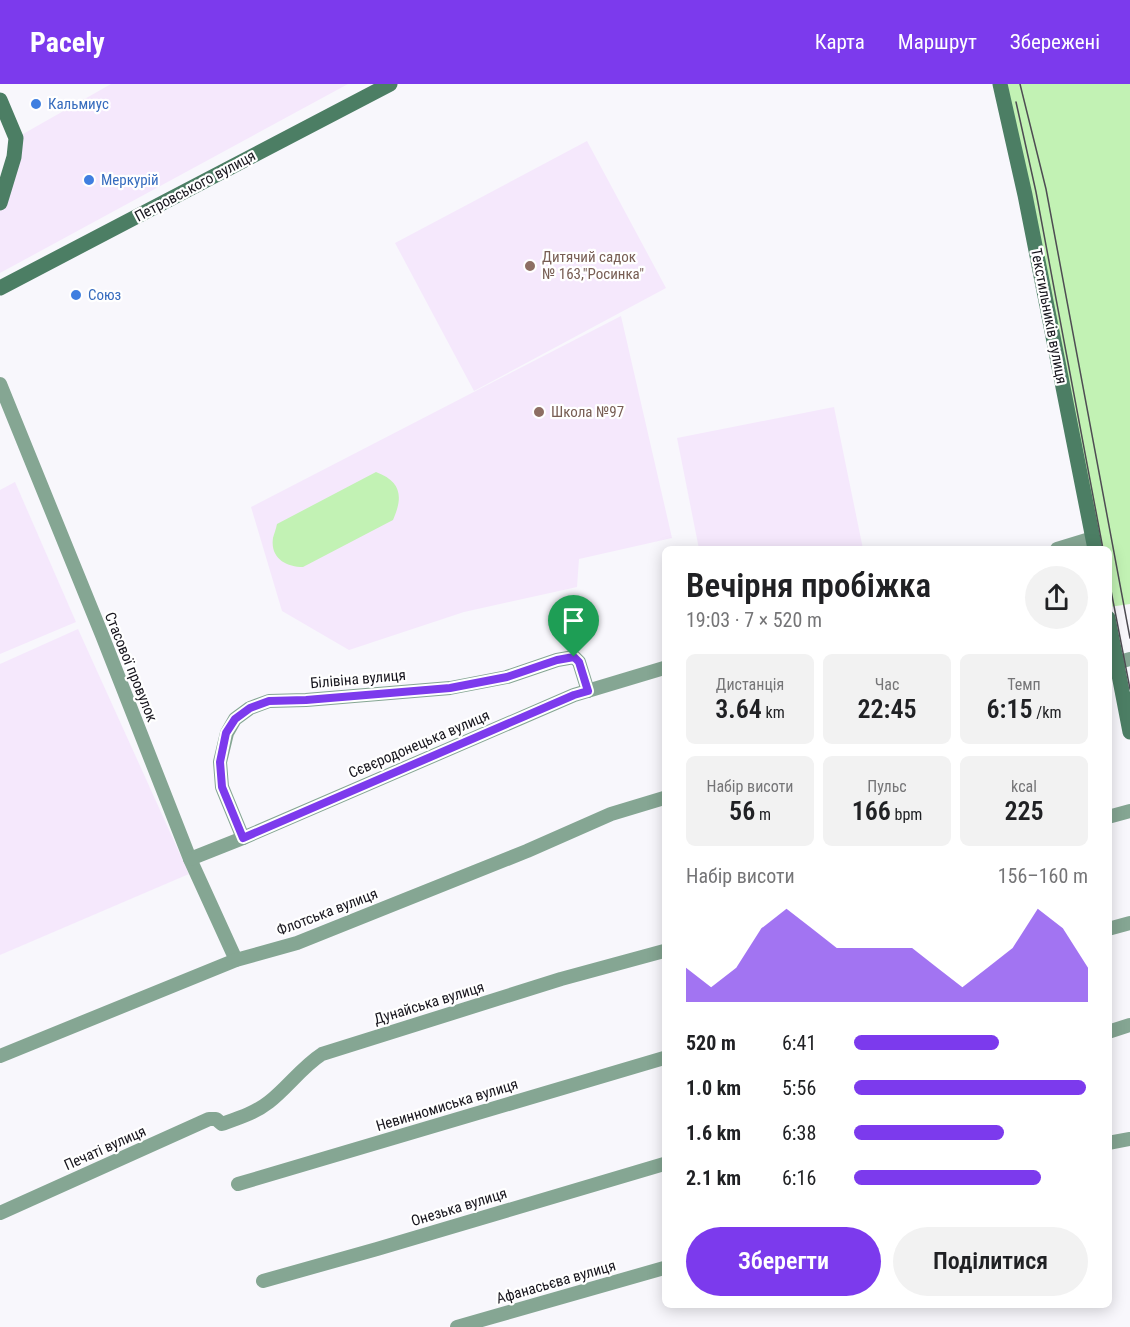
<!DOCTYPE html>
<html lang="uk">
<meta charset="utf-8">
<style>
body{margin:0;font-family:"Roboto Condensed",sans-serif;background:#f2f2f2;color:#202124;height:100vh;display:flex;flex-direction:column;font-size:22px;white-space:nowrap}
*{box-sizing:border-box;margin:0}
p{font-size:20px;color:#757577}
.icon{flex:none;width:33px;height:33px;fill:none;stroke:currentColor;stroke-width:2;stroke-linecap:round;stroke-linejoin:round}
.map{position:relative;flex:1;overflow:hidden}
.sheet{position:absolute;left:662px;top:462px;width:450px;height:762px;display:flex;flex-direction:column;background:#fff;border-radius:9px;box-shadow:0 3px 15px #0003}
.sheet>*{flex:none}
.pin{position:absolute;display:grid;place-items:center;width:51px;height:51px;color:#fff;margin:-62px -26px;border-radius:50% 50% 50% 0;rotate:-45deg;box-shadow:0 0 6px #0007}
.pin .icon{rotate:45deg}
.round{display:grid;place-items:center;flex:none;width:63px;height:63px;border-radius:32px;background:#f2f2f2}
.headline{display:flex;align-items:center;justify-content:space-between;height:102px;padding:0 24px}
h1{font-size:33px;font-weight:600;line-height:45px}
.figures{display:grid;grid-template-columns:repeat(3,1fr);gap:9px;height:102px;padding:6px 24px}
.figures div{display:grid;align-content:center;border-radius:9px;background:#f2f2f2;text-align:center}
.figures b{font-size:26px;font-weight:600}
.figures small{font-size:16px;font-weight:400}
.figures p{font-size:16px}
.chart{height:168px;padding:12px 24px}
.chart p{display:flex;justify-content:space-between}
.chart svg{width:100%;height:108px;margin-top:6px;fill:#7c3aed;opacity:.7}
.primary-button{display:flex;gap:12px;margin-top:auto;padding:12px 24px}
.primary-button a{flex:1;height:69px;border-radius:36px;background:#7c3aed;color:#fff;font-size:24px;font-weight:600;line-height:69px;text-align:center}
.primary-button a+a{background:#f2f2f2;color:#202124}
ul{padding:0 24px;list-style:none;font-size:20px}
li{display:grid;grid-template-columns:96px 72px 1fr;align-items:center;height:45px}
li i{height:15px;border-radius:8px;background:#7c3aed}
header{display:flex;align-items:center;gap:36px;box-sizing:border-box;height:84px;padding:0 30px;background:#7c3aed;color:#fff}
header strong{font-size:28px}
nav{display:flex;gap:33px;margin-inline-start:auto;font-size:21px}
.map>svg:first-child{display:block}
.commercial{fill:#f5e8fc}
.green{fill:#c2f2b4}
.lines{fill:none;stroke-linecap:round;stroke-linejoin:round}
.street{stroke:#85a693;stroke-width:14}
.secondary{stroke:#4c7e64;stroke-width:15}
.tram{stroke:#4e4c53;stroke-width:1.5}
.route-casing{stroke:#fff;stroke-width:12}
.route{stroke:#7c3aed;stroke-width:8}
.shop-dot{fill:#3f7fe0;stroke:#fff;stroke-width:2}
.education-dot{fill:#8d6e63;stroke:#fff;stroke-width:2}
.labels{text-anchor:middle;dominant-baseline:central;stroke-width:4.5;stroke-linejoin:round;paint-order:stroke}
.shop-label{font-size:15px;fill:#366cbe;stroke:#fff;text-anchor:start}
.street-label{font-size:15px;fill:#17151d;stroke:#fff}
.education-label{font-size:15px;fill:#785e54;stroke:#fff;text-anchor:start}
</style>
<header>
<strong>Pacely</strong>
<nav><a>Карта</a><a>Маршрут</a><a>Збережені</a></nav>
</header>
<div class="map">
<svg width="1130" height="1243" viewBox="0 0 1130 1243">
<rect width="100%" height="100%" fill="#f8f7fc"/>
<g class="commercial">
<polygon points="111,0 348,0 0,189 0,119 16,54"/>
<polygon points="587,57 666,204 474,307 395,159"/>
<polygon points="621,232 672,454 579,475 577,503 464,528 349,566 282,527 251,423"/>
<polygon points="834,323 863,465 699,465 677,354"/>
<polygon points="15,398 76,538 0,570 0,406"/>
<polygon points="78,545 189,790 0,871 0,580"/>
</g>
<g class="green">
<polygon points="1000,0 1130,0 1130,520 1109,523 1108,465 1093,465"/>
<path d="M376 388C402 398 403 413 393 436L303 483C286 483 270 474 273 454 274 450 276 445 277 440Z"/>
</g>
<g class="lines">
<g class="street">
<polyline points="0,300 102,551 190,775 236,876"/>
<polyline points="1057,465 1093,454"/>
<polyline points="1108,581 1130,575"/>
<polyline points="1108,733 1130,727"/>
<polyline points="243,754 222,703 220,678 227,649 235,635 250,624 269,617 306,616 450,604 507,593 557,576 574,573 579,578 588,607"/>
<polyline points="190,775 243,754 574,611 664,584"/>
<polyline points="1108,845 1130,839"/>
<polyline points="1108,948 1130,941"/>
<polyline points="0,972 236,876 297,859 527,767 611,730 664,714"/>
<polyline points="1108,1059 1130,1055"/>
<polyline points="238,1100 664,974"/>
<path d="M0 1129 209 1035H216L222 1040C239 1034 255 1029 269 1018 288 1003 302 983 322 970L561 895 664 867"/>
<polyline points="263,1197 377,1165 664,1080"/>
<polyline points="457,1243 664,1184"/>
</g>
<g class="secondary">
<polyline points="1000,0 1025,111 1095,465"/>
<polyline points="0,16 16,54 14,73 0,119"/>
<polyline points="0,204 390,0"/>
<polyline points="1108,534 1130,648"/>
</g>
<g class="tram">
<polyline points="1020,0 1046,105 1130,554"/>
<polyline points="1016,18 1036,108 1103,465"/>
<polyline points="1108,491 1130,605"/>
</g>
</g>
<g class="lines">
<g class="route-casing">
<polygon id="route" points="574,573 579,578 588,607 574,611 243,754 222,703 220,678 226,649 235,635 250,624 269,617 306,616 450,604 507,593 557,576"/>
</g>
<use href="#route" class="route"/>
</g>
<g class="shop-dot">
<circle cx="36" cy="20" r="6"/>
<circle cx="89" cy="96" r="6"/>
<circle cx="76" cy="211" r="6"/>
</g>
<g class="education-dot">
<circle cx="530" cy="182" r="6"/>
<circle cx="539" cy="328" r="6"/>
</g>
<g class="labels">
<g class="shop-label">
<text x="48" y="20">Кальмиус</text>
<text x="101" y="96">Меркурій</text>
<text x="88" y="211">Союз</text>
</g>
<g class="street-label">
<text transform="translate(195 102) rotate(-28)">Петровського вулиця</text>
<text transform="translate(1049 232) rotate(79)">Текстильників вулиця</text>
<text transform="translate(131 583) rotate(68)">Стасової провулок</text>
<text transform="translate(358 595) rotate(-5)">Білівіна вулиця</text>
<text transform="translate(419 660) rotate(-23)">Сєвєродонецька вулиця</text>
<text transform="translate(327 828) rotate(-21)">Флотська вулиця</text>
<text transform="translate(429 919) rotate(-17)">Дунайська вулиця</text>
<text transform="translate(447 1021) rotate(-17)">Невинномиська вулиця</text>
<text transform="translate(105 1064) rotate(-24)">Печаті вулиця</text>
<text transform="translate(459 1123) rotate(-17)">Онезька вулиця</text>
<text transform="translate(556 1198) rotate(-16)">Афанасьєва вулиця</text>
</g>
<g class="education-label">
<text x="542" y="173">Дитячий садок<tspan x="542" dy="17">№ 163,"Росинка"</tspan></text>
<text x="551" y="328">Школа №97</text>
</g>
</g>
</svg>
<div class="pin" style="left:574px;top:573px;background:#1e9e55"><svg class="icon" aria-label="arrive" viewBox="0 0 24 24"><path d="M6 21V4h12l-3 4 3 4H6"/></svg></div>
<section class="sheet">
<div class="headline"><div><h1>Вечірня пробіжка</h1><p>19:03 · 7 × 520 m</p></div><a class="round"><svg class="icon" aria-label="share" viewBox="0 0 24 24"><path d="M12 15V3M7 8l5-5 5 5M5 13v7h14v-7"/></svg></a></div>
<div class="figures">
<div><p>Дистанція</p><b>3.64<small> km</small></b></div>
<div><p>Час</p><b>22:45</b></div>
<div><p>Темп</p><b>6:15<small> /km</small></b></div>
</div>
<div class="figures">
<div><p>Набір висоти</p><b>56<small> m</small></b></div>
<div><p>Пульс</p><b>166<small> bpm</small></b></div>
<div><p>kcal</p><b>225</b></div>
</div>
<div class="chart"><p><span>Набір висоти</span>156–160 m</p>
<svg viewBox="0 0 160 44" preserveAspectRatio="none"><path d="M0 44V30L10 38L20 30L30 14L40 6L50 14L60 22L70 22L80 22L90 22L100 30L110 38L120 30L130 22L140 6L150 14L160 30V44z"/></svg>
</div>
<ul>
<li><b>520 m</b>6:41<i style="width:62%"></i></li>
<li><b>1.0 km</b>5:56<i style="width:99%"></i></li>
<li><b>1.6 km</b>6:38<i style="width:64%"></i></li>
<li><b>2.1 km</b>6:16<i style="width:80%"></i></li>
</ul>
<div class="primary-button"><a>Зберегти</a><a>Поділитися</a></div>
</section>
</div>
